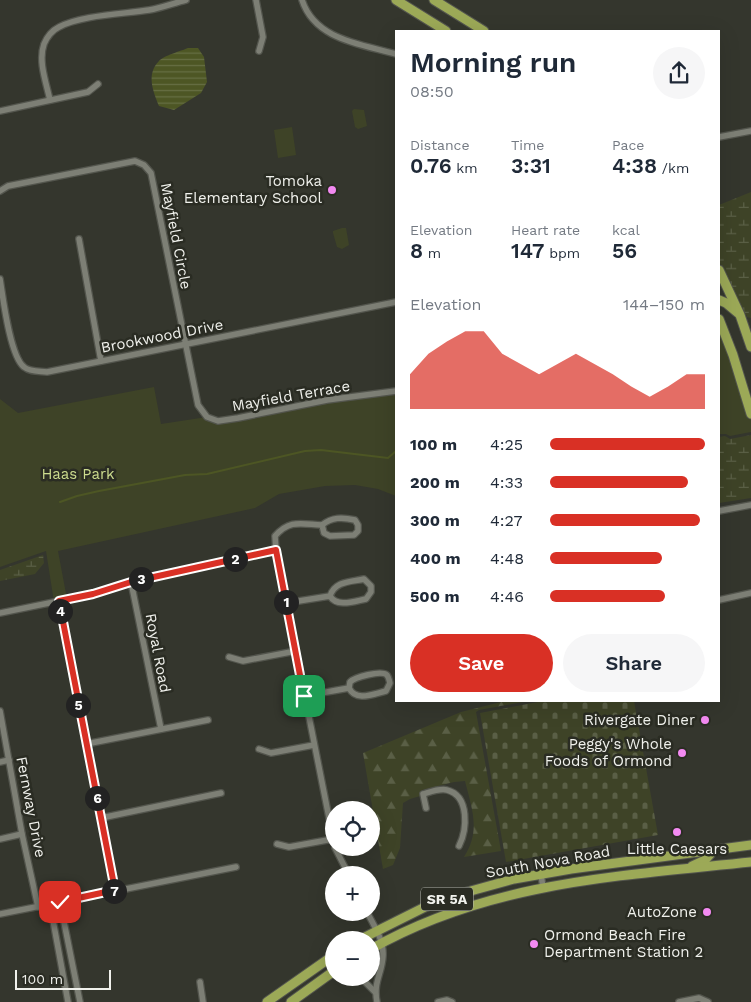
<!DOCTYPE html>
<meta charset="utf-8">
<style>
body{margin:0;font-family:"Work Sans",sans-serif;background:#f6f6f7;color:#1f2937;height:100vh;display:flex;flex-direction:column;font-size:19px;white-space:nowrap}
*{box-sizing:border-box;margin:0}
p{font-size:16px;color:#747a83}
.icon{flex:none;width:28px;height:28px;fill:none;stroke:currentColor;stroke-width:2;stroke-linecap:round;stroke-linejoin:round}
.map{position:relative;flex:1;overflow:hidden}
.details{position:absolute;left:395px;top:30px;width:325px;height:672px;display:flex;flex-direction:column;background:#fff;border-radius:0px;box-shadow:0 5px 20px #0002}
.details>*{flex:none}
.controls{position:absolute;left:325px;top:801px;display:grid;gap:10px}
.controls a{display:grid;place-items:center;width:55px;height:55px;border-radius:50%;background:#fff;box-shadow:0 5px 20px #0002;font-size:25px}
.scale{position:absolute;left:15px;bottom:12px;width:96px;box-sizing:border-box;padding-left:5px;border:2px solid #f0f1ec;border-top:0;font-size:14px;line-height:18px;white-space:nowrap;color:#f0f1ec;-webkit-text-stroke:4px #2a2c23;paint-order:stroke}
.pin{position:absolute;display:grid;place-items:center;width:42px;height:42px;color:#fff;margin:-21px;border-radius:10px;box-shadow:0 2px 8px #0006}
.km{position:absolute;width:25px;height:25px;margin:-12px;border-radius:50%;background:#222;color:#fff;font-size:14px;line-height:25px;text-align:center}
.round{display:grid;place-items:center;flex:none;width:52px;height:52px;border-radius:26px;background:#f6f6f7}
.head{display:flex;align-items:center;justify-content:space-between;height:85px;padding:0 15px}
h1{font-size:28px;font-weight:600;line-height:38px}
.stats{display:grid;grid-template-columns:repeat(3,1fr);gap:8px;height:85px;padding:5px 15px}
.stats div{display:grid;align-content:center}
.stats b{font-size:21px;font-weight:600}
.stats small{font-size:14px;font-weight:400}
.stats p{font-size:14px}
.chart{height:140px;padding:10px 15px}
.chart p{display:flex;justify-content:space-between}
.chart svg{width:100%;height:90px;margin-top:5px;fill:#d93025;opacity:.7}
.action{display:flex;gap:10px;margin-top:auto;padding:10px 15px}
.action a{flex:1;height:58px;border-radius:30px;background:#d93025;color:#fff;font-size:20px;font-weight:600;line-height:58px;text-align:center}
.action a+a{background:#f6f6f7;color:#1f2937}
ul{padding:0 15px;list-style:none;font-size:16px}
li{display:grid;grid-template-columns:80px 60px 1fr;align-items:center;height:38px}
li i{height:12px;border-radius:6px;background:#d93025}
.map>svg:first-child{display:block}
.green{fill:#3e4327}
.forest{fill:url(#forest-firs)}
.wetland{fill:url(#wetland-marsh)}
.cemetery{fill:url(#cemetery-stones)}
.water{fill:url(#water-rules)}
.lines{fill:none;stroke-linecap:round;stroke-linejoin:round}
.stream{stroke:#4d5624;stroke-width:2}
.street-casing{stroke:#53554d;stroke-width:8}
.primary-casing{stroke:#53554d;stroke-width:11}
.street{stroke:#7d7f75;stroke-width:5.5}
.primary{stroke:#9ca957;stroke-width:9}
.route-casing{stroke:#fff;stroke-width:10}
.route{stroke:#d93025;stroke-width:6}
.poi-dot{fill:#f38af1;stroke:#2a2c23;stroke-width:2}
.labels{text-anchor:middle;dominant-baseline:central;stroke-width:5;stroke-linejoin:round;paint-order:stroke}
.shield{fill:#2a2c23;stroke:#b5b6b0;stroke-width:1}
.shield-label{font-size:14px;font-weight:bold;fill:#f0f1ec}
.poi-label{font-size:15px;fill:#f0f1ec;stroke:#2a2c23;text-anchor:end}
.street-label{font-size:15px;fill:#f0f1ec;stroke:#2a2c23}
.park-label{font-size:15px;fill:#ccdc8e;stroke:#2a2c23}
</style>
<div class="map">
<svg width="751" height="1002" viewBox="0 0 751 1002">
<defs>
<pattern id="forest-firs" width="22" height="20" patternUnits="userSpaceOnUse" patternTransform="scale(1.25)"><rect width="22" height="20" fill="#3e4327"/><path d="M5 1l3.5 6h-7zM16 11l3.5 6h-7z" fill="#5a5f46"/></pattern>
<pattern id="wetland-marsh" width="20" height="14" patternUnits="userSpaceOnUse" patternTransform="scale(1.25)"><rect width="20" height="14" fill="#3e4327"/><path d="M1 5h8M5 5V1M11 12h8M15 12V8" fill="none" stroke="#5a5f46"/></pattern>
<pattern id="cemetery-stones" width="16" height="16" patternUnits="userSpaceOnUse" patternTransform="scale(1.25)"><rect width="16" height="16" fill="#3e4327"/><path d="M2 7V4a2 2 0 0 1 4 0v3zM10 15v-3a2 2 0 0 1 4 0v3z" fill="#5a5f46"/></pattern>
<pattern id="water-rules" width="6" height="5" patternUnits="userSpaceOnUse" patternTransform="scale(1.25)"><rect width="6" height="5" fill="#4d5624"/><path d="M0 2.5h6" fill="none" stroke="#676f44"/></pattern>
</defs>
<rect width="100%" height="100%" fill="#34362d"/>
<g class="green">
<polygon points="354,109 364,110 367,126 358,129 355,127 352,111"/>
<polygon points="292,127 296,155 278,158 274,130"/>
<polygon points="342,228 346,228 349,245 342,249 337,247 333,233 333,231"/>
<polygon points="719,319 751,414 751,432 730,436 726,434 719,434"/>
<polygon points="154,387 161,424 207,417 218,421 327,400 396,391 396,496 378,489 355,485 325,486 279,494 255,508 58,551 67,599 54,602 46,551 0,567 0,399 18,413"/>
</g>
<path class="forest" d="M505 701H528L479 710 476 712 501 851 464 857C481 831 472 809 465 781L454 782 422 790 420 796 410 799 403 803 400 848 393 865 383 869 363 753 461 712Z"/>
<g class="wetland">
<polygon points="751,192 751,318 747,317 719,261 719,205"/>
<polygon points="751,435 751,498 719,503 719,437 725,436 730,439"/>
<polygon points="43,555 44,563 35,574 0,581 0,570"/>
</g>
<polygon class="cemetery" points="543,701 634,701 658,835 506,862 480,713"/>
<path class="water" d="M188 48H198L204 57 207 82 201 93 174 110 159 106C153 91 146 74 159 61 163 56 181 51 188 48Z"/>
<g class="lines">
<polyline class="stream" points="60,502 77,496 99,491 185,475 207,474 305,451 321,450 388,458 396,451"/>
<g class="street-casing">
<g id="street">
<polyline points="256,0 263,37 259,51"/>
<path d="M302 0C315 40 361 44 396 54"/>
<path d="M50 100C46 82 38 61 44 44 47 37 53 30 59 27 81 15 124 14 149 10 161 8 174 3 186 0"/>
<polyline points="0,111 88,92 98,84"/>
<polyline points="719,137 751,131"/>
<polyline points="0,191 8,186 135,161 144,165 151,173 198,405 207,417 218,421 238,418 327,400 396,391"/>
<polyline points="79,239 101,361"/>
<path d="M0 279C3 298 10 356 24 367 30 372 39 371 47 372L396 302"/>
<polyline points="719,511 751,505"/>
<path d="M322 525C332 517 342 517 355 520L358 525V531L354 535 330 536 324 533 322 525C301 524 290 519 275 536L276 550 334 843"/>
<polyline points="131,582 161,729"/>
<polyline points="719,600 751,593"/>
<polyline points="59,601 115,891"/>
<path d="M286 603 330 596C337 608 355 601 366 599L371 592V586L364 579C350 582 335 581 330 596"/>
<polyline points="0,613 93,594 131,582 276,550"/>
<polyline points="229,657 243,661 296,651"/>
<path d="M304 696 349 688C356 702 373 694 386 691L390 683C389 680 389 678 387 675 381 670 355 677 350 682L349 688"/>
<polyline points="0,711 22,834 38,907"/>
<polyline points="86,744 208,720"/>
<polyline points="259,749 271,753 314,745"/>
<polyline points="0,762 9,760"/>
<path d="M426 808 423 794C430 792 440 788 447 790 470 796 467 830 459 846"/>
<polyline points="101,818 221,793"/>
<polyline points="0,839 22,834"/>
<polyline points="277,844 289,847 333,839"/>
<polyline points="335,848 349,875"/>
<polyline points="541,874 543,888"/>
<polyline points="60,902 80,1002"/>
<polyline points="50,904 68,1002"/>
<path d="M367 912C374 926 384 940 383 956 382 974 373 982 377 1002"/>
<polyline points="0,914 236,867"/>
<polyline points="361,978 375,992"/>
<polyline points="200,982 203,1002"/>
<polyline points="438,1002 447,1000 452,1002"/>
<polyline points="679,1002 699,998 708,1002"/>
</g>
</g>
<g class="primary-casing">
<g id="primary">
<polyline points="396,0 446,31"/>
<polyline points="434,0 484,31"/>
<polyline points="719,270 740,315 751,347"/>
<polyline points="719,300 726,303 738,313"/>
<polyline points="719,319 733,355 751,414"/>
<polyline points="692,866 705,860 714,850"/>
<polyline points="359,940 425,907 467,892 514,879 571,869 751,845"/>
<path d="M371 949C489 882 619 876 751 862"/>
<polyline points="267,1002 334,955"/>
<polyline points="291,1002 334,971"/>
</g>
</g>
<use href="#street" class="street"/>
<use href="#primary" class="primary"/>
</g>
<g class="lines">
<g class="route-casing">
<polyline id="route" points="60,902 115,890 59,601 93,594 131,582 276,550 304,696"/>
</g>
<use href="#route" class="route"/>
</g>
<g class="poi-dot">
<circle cx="332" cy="190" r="5"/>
<circle cx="705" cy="720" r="5"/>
<circle cx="682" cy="753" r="5"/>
<circle cx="677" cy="832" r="5"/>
<circle cx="707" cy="912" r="5"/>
<circle cx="534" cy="944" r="5"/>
</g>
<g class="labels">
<rect class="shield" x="421" y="887.5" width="52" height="23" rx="4"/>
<g class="shield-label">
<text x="447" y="899">SR 5A</text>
</g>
<g class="poi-label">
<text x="322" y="181">Tomoka<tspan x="322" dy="17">Elementary School</tspan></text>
<text x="695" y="720">Rivergate Diner</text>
<text x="672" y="744">Peggy's Whole<tspan x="672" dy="17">Foods of Ormond</tspan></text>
<text x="677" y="849" text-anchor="middle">Little Caesars</text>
<text x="697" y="912">AutoZone</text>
<text x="544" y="935" text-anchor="start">Ormond Beach Fire<tspan x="544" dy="17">Department Station 2</tspan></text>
</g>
<g class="street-label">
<text transform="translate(176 236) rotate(79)">Mayfield Circle</text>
<text transform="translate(162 336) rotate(-11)">Brookwood Drive</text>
<text transform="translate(291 396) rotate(-10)">Mayfield Terrace</text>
<text transform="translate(158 653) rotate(79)">Royal Road</text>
<text transform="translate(31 807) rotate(79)">Fernway Drive</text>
<text transform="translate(548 862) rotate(-10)">South Nova Road</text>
</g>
<g class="park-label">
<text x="78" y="474">Haas Park</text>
</g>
</g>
</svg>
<div class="controls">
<a><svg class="icon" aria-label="locate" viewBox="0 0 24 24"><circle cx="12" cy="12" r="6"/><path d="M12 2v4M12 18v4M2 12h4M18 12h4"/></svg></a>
<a>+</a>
<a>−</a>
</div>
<div class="scale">100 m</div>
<div class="pin" style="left:304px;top:696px;background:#1e9e55"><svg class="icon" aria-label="arrive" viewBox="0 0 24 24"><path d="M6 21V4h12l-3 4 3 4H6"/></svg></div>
<div class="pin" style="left:60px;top:902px;background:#d93025"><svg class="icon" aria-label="check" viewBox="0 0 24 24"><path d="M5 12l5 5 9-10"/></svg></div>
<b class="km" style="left:286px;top:602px">1</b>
<b class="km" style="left:235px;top:559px">2</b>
<b class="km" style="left:141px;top:579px">3</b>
<b class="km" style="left:60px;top:611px">4</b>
<b class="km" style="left:78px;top:705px">5</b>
<b class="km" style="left:97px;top:798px">6</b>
<b class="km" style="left:114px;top:891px">7</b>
<section class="details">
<div class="head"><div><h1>Morning run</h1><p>08:50</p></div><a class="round"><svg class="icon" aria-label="share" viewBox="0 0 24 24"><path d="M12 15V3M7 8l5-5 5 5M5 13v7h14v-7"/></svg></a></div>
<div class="stats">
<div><p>Distance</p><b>0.76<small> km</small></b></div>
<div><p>Time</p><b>3:31</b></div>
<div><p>Pace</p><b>4:38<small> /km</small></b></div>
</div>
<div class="stats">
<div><p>Elevation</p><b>8<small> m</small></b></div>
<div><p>Heart rate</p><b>147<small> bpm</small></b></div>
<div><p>kcal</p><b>56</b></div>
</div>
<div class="chart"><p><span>Elevation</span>144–150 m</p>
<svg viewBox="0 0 160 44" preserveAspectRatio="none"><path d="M0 44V27L10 17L20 11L30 6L40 6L50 17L60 22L70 27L80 22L90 17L100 22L110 27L120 33L130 38L140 33L150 27L160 27V44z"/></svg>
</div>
<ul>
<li><b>100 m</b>4:25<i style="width:100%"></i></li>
<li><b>200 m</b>4:33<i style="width:89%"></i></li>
<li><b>300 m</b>4:27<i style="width:97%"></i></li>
<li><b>400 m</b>4:48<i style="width:72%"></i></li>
<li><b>500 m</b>4:46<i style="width:74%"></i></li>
</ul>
<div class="action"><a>Save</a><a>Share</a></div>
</section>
</div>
